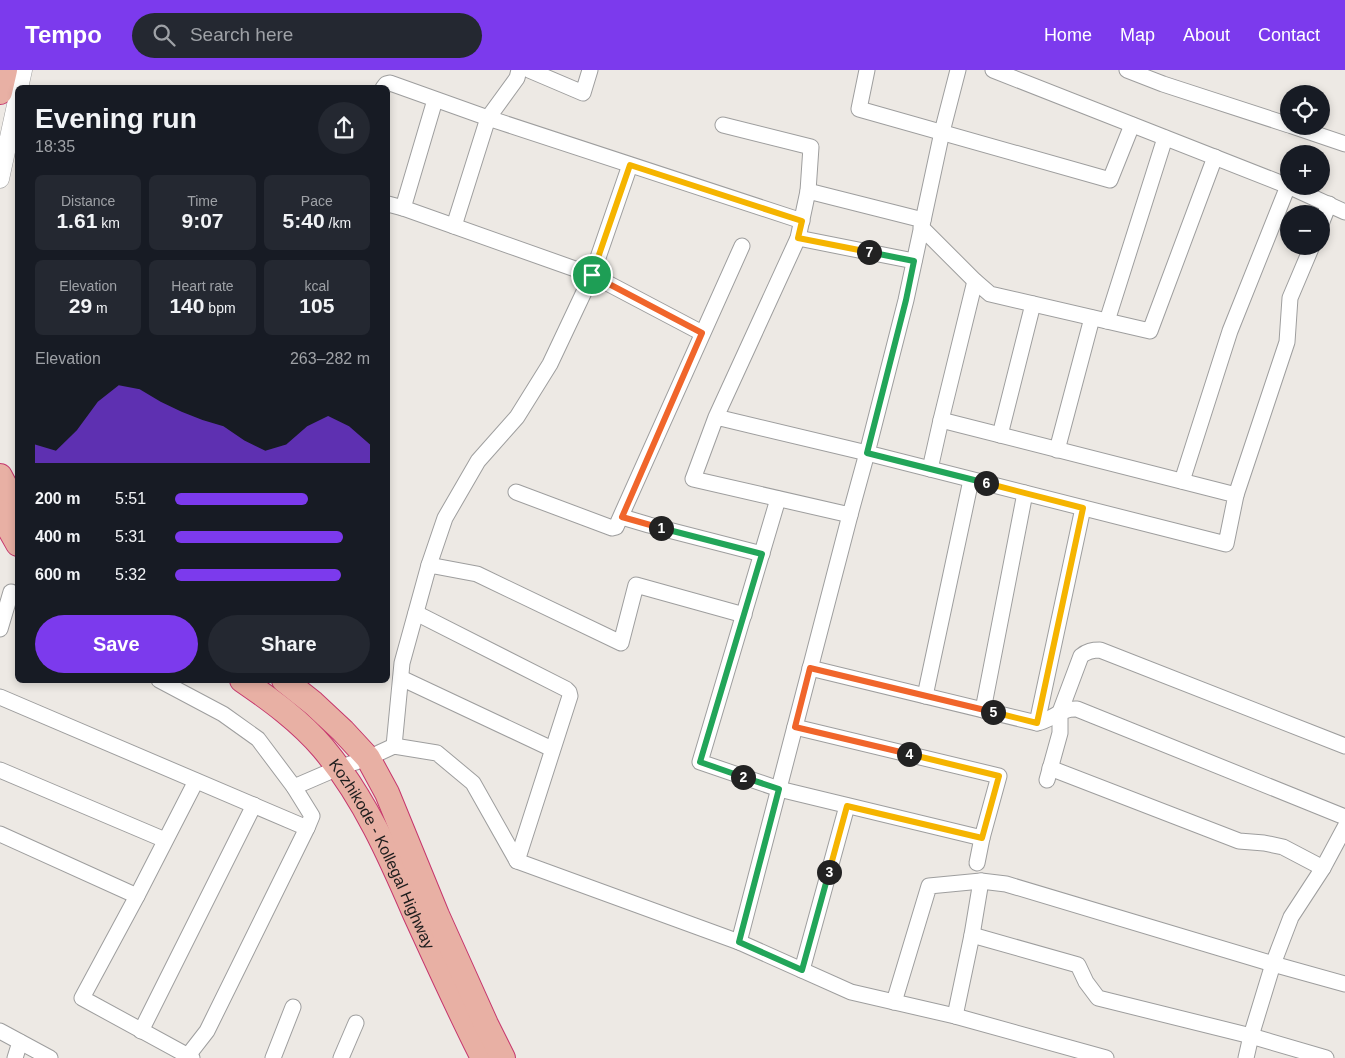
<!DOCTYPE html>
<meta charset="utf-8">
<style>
body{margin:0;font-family:Arial,sans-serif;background:#242831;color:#f1f3f6;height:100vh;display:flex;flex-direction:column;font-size:19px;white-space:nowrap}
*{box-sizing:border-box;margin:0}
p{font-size:16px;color:#9ea1a6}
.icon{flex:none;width:28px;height:28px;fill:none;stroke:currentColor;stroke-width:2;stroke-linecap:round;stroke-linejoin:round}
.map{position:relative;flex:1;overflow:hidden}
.side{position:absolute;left:15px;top:15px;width:375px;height:598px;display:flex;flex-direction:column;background:#171b24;border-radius:8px;box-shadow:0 2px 8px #0003}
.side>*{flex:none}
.fabs{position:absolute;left:1280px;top:15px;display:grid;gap:10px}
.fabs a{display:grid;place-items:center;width:50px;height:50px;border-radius:50%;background:#171b24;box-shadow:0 2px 8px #0003;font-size:25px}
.pin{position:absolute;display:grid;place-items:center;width:42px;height:42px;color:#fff;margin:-21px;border:2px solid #fff;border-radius:50%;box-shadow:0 1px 5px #0007}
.km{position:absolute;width:25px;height:25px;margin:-12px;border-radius:50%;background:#222;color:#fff;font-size:14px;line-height:25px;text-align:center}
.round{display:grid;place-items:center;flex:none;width:52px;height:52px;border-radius:26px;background:#242831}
.headline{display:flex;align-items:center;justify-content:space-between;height:85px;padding:0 20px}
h1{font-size:28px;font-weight:600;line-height:38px}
.metrics{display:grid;grid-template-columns:repeat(3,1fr);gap:8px;height:85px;padding:5px 20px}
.metrics div{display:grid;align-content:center;border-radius:8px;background:#242831;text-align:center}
.metrics b{font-size:21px;font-weight:600}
.metrics small{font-size:14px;font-weight:400}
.metrics p{font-size:14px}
.chart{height:140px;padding:10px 20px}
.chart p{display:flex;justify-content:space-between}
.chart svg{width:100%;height:90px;margin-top:5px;fill:#7c3aed;opacity:.7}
.button{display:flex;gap:10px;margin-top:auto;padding:10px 20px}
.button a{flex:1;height:58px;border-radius:30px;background:#7c3aed;color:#fff;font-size:20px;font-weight:600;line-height:58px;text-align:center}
.button a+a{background:#242831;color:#f1f3f6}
ul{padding:0 20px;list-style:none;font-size:16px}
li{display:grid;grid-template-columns:80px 60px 1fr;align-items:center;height:38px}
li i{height:12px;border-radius:6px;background:#7c3aed}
header{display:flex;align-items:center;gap:30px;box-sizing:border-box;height:70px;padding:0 25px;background:#7c3aed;color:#fff}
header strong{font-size:24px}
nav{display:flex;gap:28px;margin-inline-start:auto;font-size:18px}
.search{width:350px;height:45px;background:#242831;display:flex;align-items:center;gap:12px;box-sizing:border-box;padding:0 18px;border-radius:28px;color:#9ea1a6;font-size:19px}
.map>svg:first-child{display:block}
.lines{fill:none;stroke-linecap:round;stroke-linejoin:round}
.minor-casing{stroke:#9e9e9e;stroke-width:17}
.tertiary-casing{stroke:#9e9e9e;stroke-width:19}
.trunk-casing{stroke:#c6366d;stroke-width:26}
.minor{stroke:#fff;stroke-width:15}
.tertiary{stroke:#fff;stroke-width:18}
.trunk{stroke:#e8b0a4;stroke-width:24}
.split-1-casing{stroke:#fff;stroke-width:10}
.split-2-casing{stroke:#fff;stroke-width:10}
.split-3-casing{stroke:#fff;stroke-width:10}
.split-4-casing{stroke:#fff;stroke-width:10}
.split-5-casing{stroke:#fff;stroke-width:10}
.split-6-casing{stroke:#fff;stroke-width:10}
.split-7-casing{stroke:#fff;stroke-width:10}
.split-8-casing{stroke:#fff;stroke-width:10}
.split-1{stroke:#f0652b;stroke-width:6}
.split-2{stroke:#22a559;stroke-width:6}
.split-3{stroke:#22a559;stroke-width:6}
.split-4{stroke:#f5b400;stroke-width:6}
.split-5{stroke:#f0652b;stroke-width:6}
.split-6{stroke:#f5b400;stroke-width:6}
.split-7{stroke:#22a559;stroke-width:6}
.split-8{stroke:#f5b400;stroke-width:6}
.labels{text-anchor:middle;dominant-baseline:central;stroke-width:4;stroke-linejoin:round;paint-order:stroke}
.street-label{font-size:16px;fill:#1d1d1d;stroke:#fff}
</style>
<header>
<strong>Tempo</strong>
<div class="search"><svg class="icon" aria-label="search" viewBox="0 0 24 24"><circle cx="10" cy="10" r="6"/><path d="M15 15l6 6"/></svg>Search here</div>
<nav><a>Home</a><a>Map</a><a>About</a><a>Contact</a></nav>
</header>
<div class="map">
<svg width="1345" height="988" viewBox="0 0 1345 988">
<rect width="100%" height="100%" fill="#ede9e4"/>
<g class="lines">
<g class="minor-casing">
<g id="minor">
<polyline points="529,0 583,23 590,0"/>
<polyline points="867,0 859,39 1110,110 1132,55"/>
<polyline points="993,0 1288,116 1345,142"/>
<polyline points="1127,0 1163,14 1289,55"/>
<polyline points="383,18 386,14 390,13 488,48 802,151"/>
<polyline points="723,55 811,77 808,121"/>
<polyline points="1292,56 1345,74"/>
<polyline points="388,134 403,138 592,205 702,263"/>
<polyline points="403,138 435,30"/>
<polyline points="1321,154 1329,134"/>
<polyline points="454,156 488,48 517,8 519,0"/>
<polyline points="921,157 975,211 990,224 1150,261 1215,87"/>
<polyline points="798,168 914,191"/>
<polyline points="1107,251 1165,68"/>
<polyline points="716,347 867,383 850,445 693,409 716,347 798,168 808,121 923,150"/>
<polyline points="941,350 1236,425 1226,474 867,383 906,230 942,62 958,0"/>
<polyline points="1000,365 1033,234"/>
<polyline points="1057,380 1092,248"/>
<polyline points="930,399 941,350 975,211"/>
<polyline points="1182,411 1230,261 1288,116"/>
<polyline points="516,422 612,458 616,457 742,176"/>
<polyline points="1236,425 1287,272 1290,228 1312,176"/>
<polyline points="778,429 700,692 779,719 982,768 999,706 795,657"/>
<polyline points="622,447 649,455 762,484"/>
<polyline points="429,495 445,448 478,391 517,347 550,294 592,205 630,95"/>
<polyline points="416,543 566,619 569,622 570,626 517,791"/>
<polyline points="0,559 11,522 18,526"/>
<polyline points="810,598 1037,653 1083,438"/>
<polyline points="401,608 552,679"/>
<polyline points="159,610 223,644 258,669 294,717 312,746 307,758 207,961 186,988"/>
<polyline points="925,626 971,410"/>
<polyline points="0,627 307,758"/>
<polyline points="983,640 1025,423"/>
<path d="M1037 653C1052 650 1061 638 1077 639L1345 747"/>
<polyline points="394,676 402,593 429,495 477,504 621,573 636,515 744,545"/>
<polyline points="1050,698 1239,771 1264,773 1283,777 1323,798"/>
<polyline points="0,700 165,770"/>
<path d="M1047 710 1060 663V642L1081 586C1087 581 1092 580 1100 580L1345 676"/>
<polyline points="294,717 338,698 368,688 394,676 437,683 473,713 517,791 739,872 851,922 955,946 1106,988"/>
<polyline points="0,764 137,826"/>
<polyline points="977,793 982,768"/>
<polyline points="972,865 1078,895 1086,912 1098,928 1251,966 1326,988"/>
<polyline points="739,872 850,445"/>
<polyline points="802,900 847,736"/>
<polyline points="894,932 929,816 981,811 1006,814 1273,894 1345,914"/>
<polyline points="955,946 972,865 981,811"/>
<polyline points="0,961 50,988"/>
<polyline points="141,961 254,735"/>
<polyline points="15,988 20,972"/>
<polyline points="192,988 82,928 137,826 196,711"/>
<polyline points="273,988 293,937"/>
<polyline points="341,988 356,953"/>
<polyline points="1246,988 1251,966 1273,894 1291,847 1323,798 1345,757"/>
</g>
</g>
<g class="tertiary-casing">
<g id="tertiary">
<polyline points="19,18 23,0"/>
<polyline points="0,109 18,26"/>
</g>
</g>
<g class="trunk-casing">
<g id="trunk">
<polyline points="0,22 5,0"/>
<polyline points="0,406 18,440"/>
<polyline points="0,442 18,474"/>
<path id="s1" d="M242 610C271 630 300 651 323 678 364 727 390 786 415 844 437 892 459 941 483 988"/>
<polyline points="284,610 313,633 343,661 368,688 387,723 437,845 486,954 503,988"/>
</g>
</g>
<use href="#minor" class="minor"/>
<use href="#tertiary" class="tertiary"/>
<use href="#trunk" class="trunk"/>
</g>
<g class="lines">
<g class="split-1-casing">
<polyline id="split-1" points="592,205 702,263 622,447 661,458"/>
</g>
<g class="split-2-casing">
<polyline id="split-2" points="661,458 762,484 700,692 743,707"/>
</g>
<g class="split-3-casing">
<polyline id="split-3" points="743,707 779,719 739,872 802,900 829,802"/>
</g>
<g class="split-4-casing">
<polyline id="split-4" points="829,802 847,736 982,768 999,706 909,684"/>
</g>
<g class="split-5-casing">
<polyline id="split-5" points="909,684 795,657 810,598 993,642"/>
</g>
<g class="split-6-casing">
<polyline id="split-6" points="986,413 1083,438 1037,653 993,642"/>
</g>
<g class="split-7-casing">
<polyline id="split-7" points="869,182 914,191 906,230 867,383 986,413"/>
</g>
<g class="split-8-casing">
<polyline id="split-8" points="592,205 630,95 802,151 798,168 869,182"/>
</g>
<use href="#split-1" class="split-1"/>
<use href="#split-2" class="split-2"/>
<use href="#split-3" class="split-3"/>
<use href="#split-4" class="split-4"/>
<use href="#split-5" class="split-5"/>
<use href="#split-6" class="split-6"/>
<use href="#split-7" class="split-7"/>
<use href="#split-8" class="split-8"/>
</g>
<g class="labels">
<g class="street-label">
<text stroke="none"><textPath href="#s1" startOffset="228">Kozhikode - Kollegal Highway</textPath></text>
</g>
</g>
</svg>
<div class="fabs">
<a><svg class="icon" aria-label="locate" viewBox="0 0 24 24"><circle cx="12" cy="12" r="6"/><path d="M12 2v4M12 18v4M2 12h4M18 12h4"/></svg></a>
<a>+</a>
<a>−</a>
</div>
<div class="pin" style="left:592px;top:205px;background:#1e9e55"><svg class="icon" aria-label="arrive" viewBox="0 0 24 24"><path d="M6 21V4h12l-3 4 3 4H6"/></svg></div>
<b class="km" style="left:661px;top:458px">1</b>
<b class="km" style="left:743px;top:707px">2</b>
<b class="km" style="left:829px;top:802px">3</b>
<b class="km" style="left:909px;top:684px">4</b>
<b class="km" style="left:993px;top:642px">5</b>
<b class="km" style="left:986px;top:413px">6</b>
<b class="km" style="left:869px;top:182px">7</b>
<section class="side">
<div class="headline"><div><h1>Evening run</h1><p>18:35</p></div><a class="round"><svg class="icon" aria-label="share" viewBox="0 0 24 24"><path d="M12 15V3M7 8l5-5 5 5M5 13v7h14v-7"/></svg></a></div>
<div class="metrics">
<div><p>Distance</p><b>1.61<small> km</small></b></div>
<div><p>Time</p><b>9:07</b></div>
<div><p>Pace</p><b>5:40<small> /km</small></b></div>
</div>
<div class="metrics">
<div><p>Elevation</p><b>29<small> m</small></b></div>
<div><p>Heart rate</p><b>140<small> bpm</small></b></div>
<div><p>kcal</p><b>105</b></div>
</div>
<div class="chart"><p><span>Elevation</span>263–282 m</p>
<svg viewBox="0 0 160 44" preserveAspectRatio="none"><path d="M0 44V35L10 38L20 28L30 14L40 6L50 8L60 14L70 19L80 23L90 26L100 33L110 38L120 35L130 26L140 21L150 26L160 35V44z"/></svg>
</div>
<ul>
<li><b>200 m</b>5:51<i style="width:68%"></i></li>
<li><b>400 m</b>5:31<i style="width:86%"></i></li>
<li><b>600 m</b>5:32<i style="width:85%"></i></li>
</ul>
<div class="button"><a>Save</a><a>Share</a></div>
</section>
</div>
